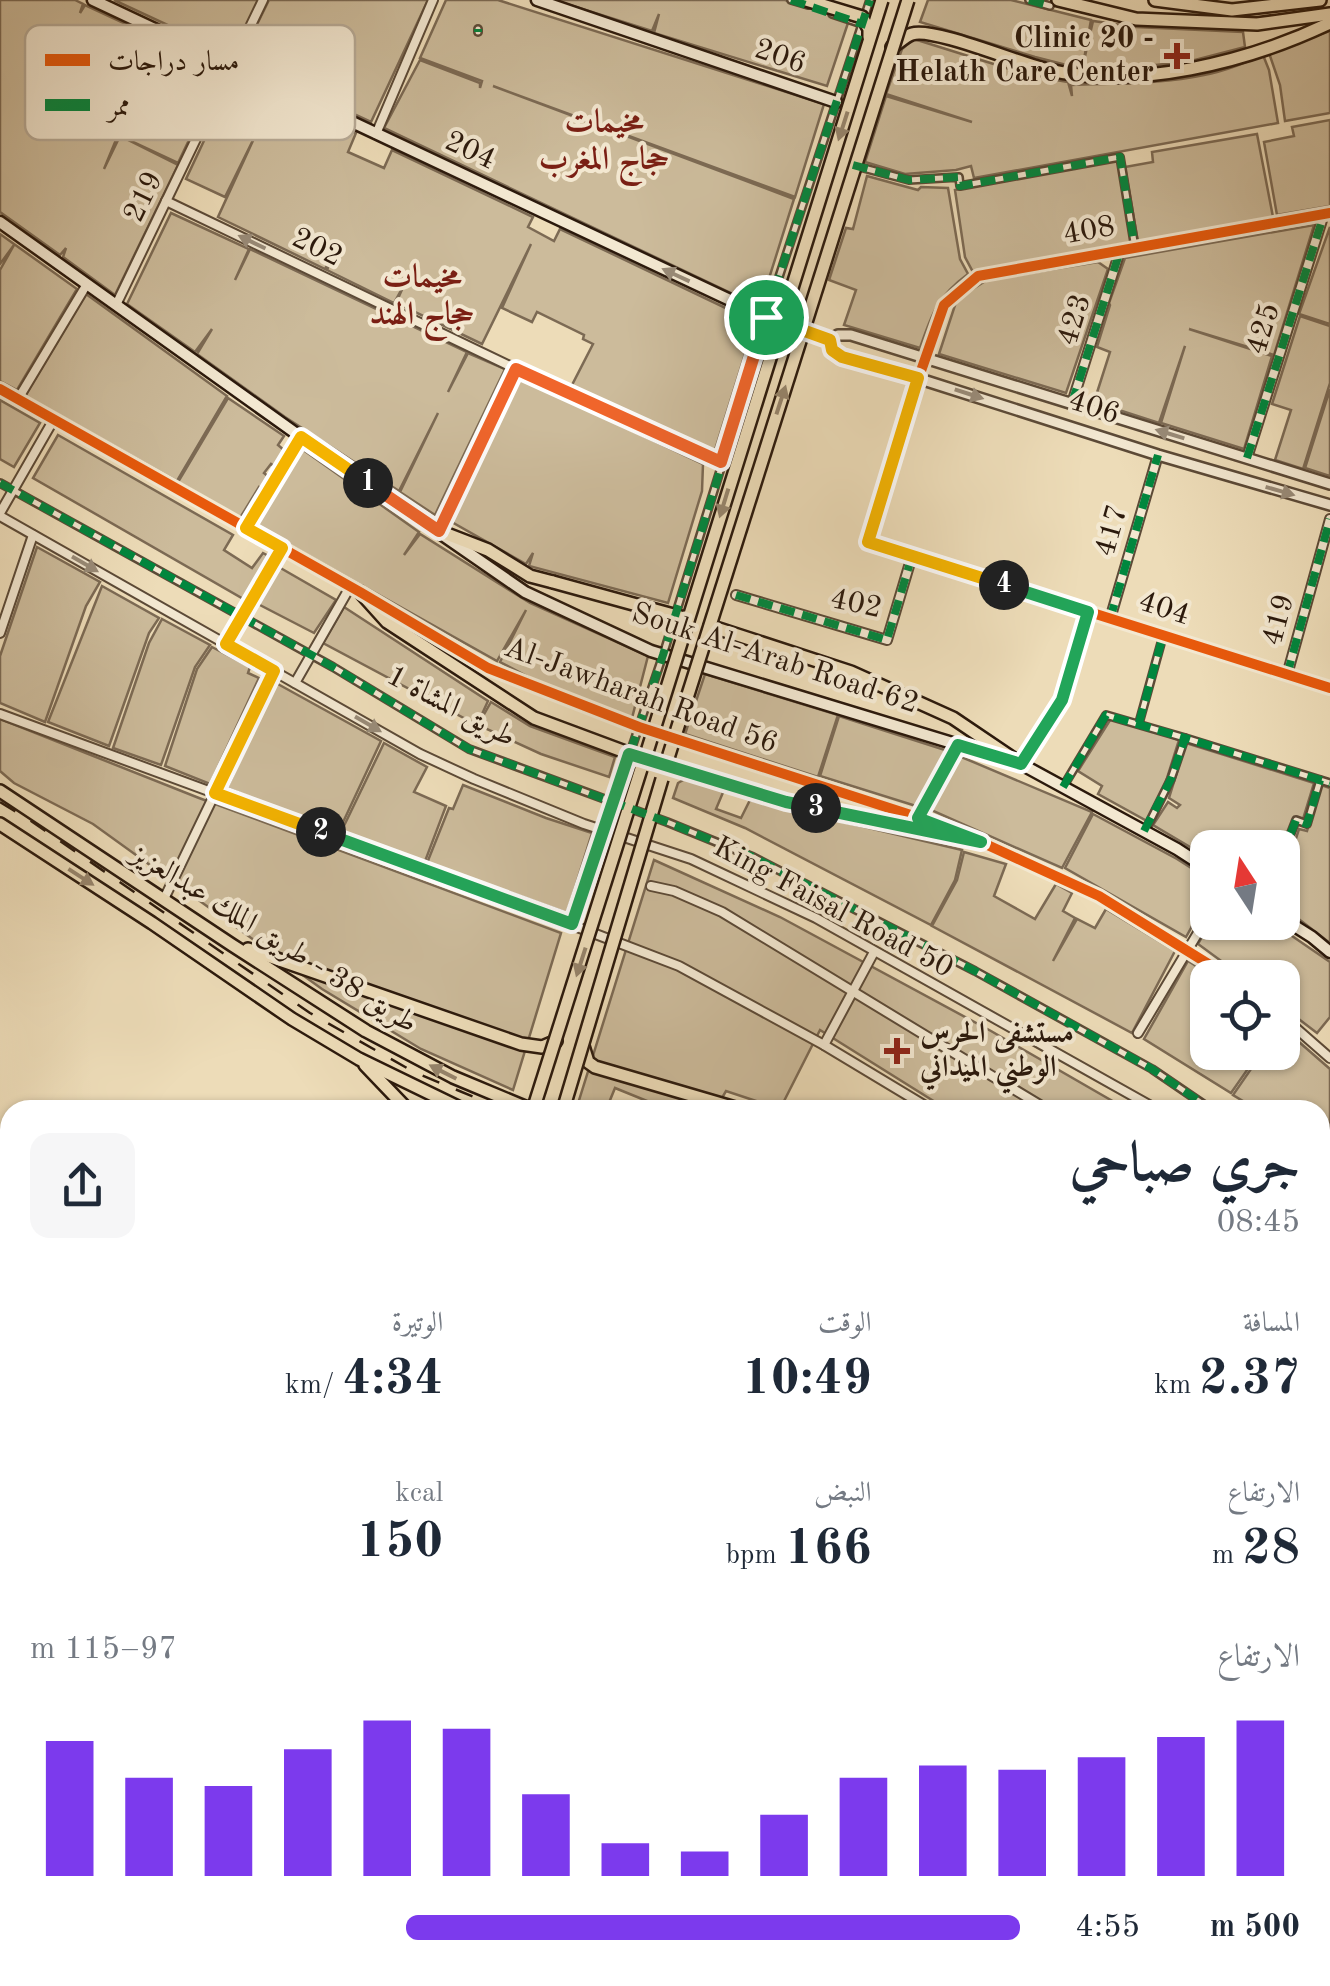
<!DOCTYPE html>
<html lang="ar">
<meta charset="utf-8">
<style>
body{margin:0;font-family:"Old Standard TT",Amiri,serif;background:#f6f6f7;color:#1f2937;direction:rtl;height:100vh;display:flex;flex-direction:column;font-size:38px;white-space:nowrap}
*{box-sizing:border-box;margin:0}
p{font-size:32px;color:#747a83}
.icon{flex:none;width:55px;height:55px;fill:none;stroke:currentColor;stroke-width:2;stroke-linecap:round;stroke-linejoin:round}
.map{position:relative;flex:1;overflow:hidden;direction:ltr}
.panel{position:absolute;left:0px;top:1100px;width:1330px;height:888px;display:flex;flex-direction:column;background:#fff;border-radius:30px 30px 0 0;box-shadow:0 2px 8px #0004;direction:rtl}
.panel>*{flex:none}
.needle{width:65px;rotate:348deg}
.controls{position:absolute;left:1190px;top:830px;display:grid;gap:20px}
.controls a{display:grid;place-items:center;width:110px;height:110px;border-radius:20px;background:#fff;box-shadow:0 2px 8px #0004;font-size:50px}
.pin{position:absolute;display:grid;place-items:center;width:85px;height:85px;color:#fff;margin:-42px;border:5px solid #fff;border-radius:50%;box-shadow:0 2px 10px #0007}
.km{position:absolute;width:50px;height:50px;margin:-25px;border-radius:50%;background:#222;color:#fff;font-size:28px;line-height:50px;text-align:center}
.round{display:grid;place-items:center;flex:none;width:105px;height:105px;border-radius:20px;background:#f6f6f7}
.overview{display:flex;align-items:center;justify-content:space-between;height:170px;padding:0 30px}
h1{font-size:55px;font-weight:700;line-height:75px}
.figures{display:grid;grid-template-columns:repeat(3,1fr);gap:15px;height:170px;padding:10px 30px}
.figures div{display:grid;align-content:center}
.figures b{font-size:50px;font-weight:700}
.figures small{font-size:28px;font-weight:400}
.figures p{font-size:28px}
.chart{height:280px;padding:20px 30px}
.chart p{display:flex;justify-content:space-between}
.chart svg{width:100%;height:180px;margin-top:10px;stroke:#7c3aed;stroke-width:6}
ul{padding:0 30px;list-style:none;font-size:32px}
li{display:grid;grid-template-columns:160px 120px 1fr;align-items:center;height:75px}
li i{height:25px;border-radius:12px;background:#7c3aed}
.map>svg:first-child{display:block}
.green{fill:#ccbb9b;stroke:#7c6a54;stroke-width:2.5}
.lines{fill:none;stroke-linecap:round;stroke-linejoin:round}
.pedestrian-casing{stroke:#5c4a37;stroke-width:10}
.minor-casing{stroke:#5c4a37;stroke-width:12}
.tertiary-casing{stroke:#5c4a37;stroke-width:14}
.secondary-casing{stroke:#2b190c;stroke-width:15}
.primary-casing{stroke:#2b190c;stroke-width:16}
.pedestrian{stroke:#f3e8d1;stroke-width:5}
.minor{stroke:#f3e8d1;stroke-width:8}
.tertiary{stroke:#f3e8d1;stroke-width:9}
.secondary{stroke:#f3e8d1;stroke-width:10}
.primary{stroke:#eddcb8;stroke-width:11}
.rail{stroke:#2b190c;stroke-width:2.5;stroke-dasharray:18 18;stroke-linecap:butt}
.primary-bridge-casing{stroke:#2b190c;stroke-width:16;stroke-linecap:butt}
.primary-bridge{stroke:#eddcb8;stroke-width:11}
.quiet{stroke:#00873e;stroke-width:8;stroke-dasharray:15 8;stroke-linecap:butt}
.cycleway-casing{stroke:#f3e8d1;stroke-width:16}
.cycleway{stroke:#e8590c;stroke-width:10}
.oneway{fill:#96846b}
.oneway2{fill:#998b78}
.split-1-casing{stroke:#fff;stroke-width:20}
.split-2-casing{stroke:#fff;stroke-width:20}
.split-3-casing{stroke:#fff;stroke-width:20}
.split-4-casing{stroke:#fff;stroke-width:20}
.split-5-casing{stroke:#fff;stroke-width:20}
.split-1{stroke:#f0652b;stroke-width:12}
.split-2{stroke:#f5b400;stroke-width:12}
.split-3{stroke:#22a559;stroke-width:12}
.split-4{stroke:#22a559;stroke-width:12}
.split-5{stroke:#f5b400;stroke-width:12}
.poi-dot{fill:#8f2418;stroke:#f3e8d1;stroke-width:4}
.labels{text-anchor:middle;dominant-baseline:central;stroke-width:8;stroke-linejoin:round;paint-order:stroke}
.poi-label{font-size:30px;font-weight:bold;fill:#2b190c;stroke:#f3e8d1;text-anchor:end}
.street-label{font-size:30px;fill:#2b190c;stroke:#f3e8d1}
.neighbourhood-label{font-size:32px;font-weight:bold;fill:#7a1f14;stroke:#f3e8d1}
.key{fill:#f3e8d1;stroke:#b7aa96;stroke-width:2.5}
.key-label{font-size:28px;fill:#2b190c}
</style>
<div class="map">
<svg width="1330" height="1986" viewBox="0 0 1330 1986">
<rect width="100%" height="100%" fill="#eddcb8"/>
<filter id="stains"><feTurbulence type="fractalNoise" baseFrequency=".002" numOctaves="4"/><feColorMatrix values="0 0 0 0 .2 0 0 0 0 .09 0 0 0 0 .02 0 0 0 .5 -.17"/></filter>
<radialGradient id="worn" r=".72"><stop offset=".6" stop-color="#630" stop-opacity="0"/><stop offset="1" stop-color="#630" stop-opacity=".3"/></radialGradient>
<g class="green">
<polygon points="0,0 75,0 83,4 80,13 85,5 223,69 178,163 118,135 104,169 120,136 178,165 115,295 63,257 66,248 60,255 0,212"/>
<polygon points="114,0 259,0 232,55"/>
<polygon points="269,0 428,0 371,122 291,85 299,66 289,83 240,59"/>
<polygon points="446,0 498,0 824,104 795,197 493,86 794,199 760,307 384,128 420,60 480,83 480,88 482,81 420,58"/>
<polygon points="554,0 785,0 849,20 827,86 654,33 659,14 652,31"/>
<polygon points="928,0 1011,0 1091,20 1083,65 1093,21 1136,27 1243,32 1245,47 1191,61 1138,67 1082,69 1035,57 920,22"/>
<polygon points="1330,31 1330,113 1285,121 1280,85 1269,53"/>
<path d="M914 39 1032 76 1068 82 1072 96 1071 85C1112 83 1163 84 1204 75 1225 71 1244 63 1263 55L1269 70 1278 123 974 178 971 166 956 170 905 174 865 162 886 96 972 122 886 94 902 49Z"/>
<polygon points="234,77 356,133 348,152 384,168 392,150 533,217 528,227 554,241 560,229 755,322 714,453 571,387 593,344 583,339 584,335 537,312 532,322 502,308 531,244 482,344 396,303 404,285 394,303 327,270 335,250 325,269 218,217 256,134 225,197 186,179"/>
<polygon points="1330,120 1330,206 1277,215 1264,142 1294,136 1292,127"/>
<polygon points="1257,134 1273,217 1138,242 1125,167 1153,162 1152,152"/>
<polygon points="1118,160 1132,242 973,272 965,257 955,190"/>
<path d="M867 176 918 190 921 187 948 188 960 259 968 274C937 297 932 313 920 348L844 325 856 290 829 280 846 228 853 229Z"/>
<polygon points="171,213 249,249 235,280 250,249 467,352 448,392 468,353 505,369 435,515 400,492 438,413 399,491 285,417 197,354 212,329 195,352 127,304"/>
<polygon points="1314,225 1274,355 1189,329 1272,356 1244,449 1161,423 1185,346 1159,423 1094,402 1110,352 1097,347 1110,305 1109,303 1125,258"/>
<polygon points="1330,227 1330,324 1299,314"/>
<polygon points="0,234 77,289 17,390 0,381 0,270 14,245 0,264"/>
<polygon points="1098,262 1108,269 1066,393 939,354 957,299 987,280"/>
<polygon points="86,294 227,396 177,481 25,396"/>
<polygon points="1300,316 1330,326 1330,383 1303,469 1275,460 1291,410 1272,404"/>
<polygon points="519,377 703,464 702,491 668,603 529,566 533,553 526,564 450,521"/>
<polygon points="1330,389 1330,476 1305,468"/>
<polygon points="228,398 284,436 278,445 285,451 276,467 271,464 264,473 270,478 263,489 259,487 240,518 178,482"/>
<polygon points="0,400 40,423 14,467 0,459"/>
<polygon points="58,435 233,535 224,550 252,568 263,553 274,559 247,601 33,478"/>
<polygon points="302,449 419,532 404,555 420,534 530,603 648,656 632,718 538,682 500,662 526,610 497,661 256,526"/>
<polygon points="37,547 100,582 86,606 45,722 0,703 0,656"/>
<polygon points="277,566 336,600 314,633 258,604"/>
<polygon points="102,586 159,618 149,633 109,746 48,722"/>
<polygon points="344,607 488,701 477,725 323,643"/>
<polygon points="162,619 210,645 195,667 161,765 113,748 149,643"/>
<polygon points="212,647 250,667 248,673 259,678 210,784 165,766 197,669"/>
<polygon points="705,674 838,715 818,777 685,734"/>
<polygon points="276,683 381,741 338,833 227,788"/>
<polygon points="491,702 530,726 615,757 609,777 541,754 478,725"/>
<polygon points="839,716 945,750 941,766 916,806 820,776"/>
<polygon points="1112,717 1179,740 1162,794 1147,821 1098,794 1102,786 1078,771"/>
<polygon points="0,719 199,798 561,933 513,1090 421,1049 322,989 93,824 14,783 0,771"/>
<polygon points="384,743 427,767 414,792 446,806 424,864 341,832"/>
<polygon points="1186,743 1314,783 1303,819 1294,817 1283,851 1282,848 1208,848 1207,857 1153,825 1168,802 1177,808 1180,805 1169,798"/>
<polygon points="959,756 1092,812 1062,868 931,810"/>
<polygon points="685,779 724,790 716,809 741,818 750,800 962,850 955,880 931,925 745,828 673,798 678,783"/>
<polygon points="463,785 546,818 592,833 567,913 427,863 449,808 453,809"/>
<polygon points="1321,785 1330,788 1330,943 1283,907 1282,867 1284,863 1288,863 1299,829 1307,831"/>
<polygon points="1093,814 1177,859 1207,878 1207,899 1186,937 1065,868"/>
<polygon points="964,852 1006,864 994,896 1035,919 1056,884 1072,893 1063,911 1075,918 1053,961 1077,919 1095,928 1106,909 1175,951 1132,1033 932,926 957,880"/>
<polygon points="654,860 780,917 991,1031 1128,1110 948,1110 820,1030 780,1109 726,1091 715,1110 669,1110 615,1088 606,1110 576,1110"/>
<polygon points="1210,923 1273,923 1330,962 1330,1017 1317,1033 1283,1007 1282,978 1243,977 1198,944"/>
<polygon points="1188,961 1214,977 1208,978 1208,1052 1259,1053 1231,1093 1144,1039"/>
<polygon points="1283,1028 1330,1069 1330,1154 1320,1148 1320,1110 1258,1110 1233,1095 1262,1053 1282,1052"/>
<polygon points="1320,1228 1330,1236 1330,1352 1320,1347"/>
</g>
<g class="lines">
<g class="pedestrian-casing">
<g id="pedestrian">
<polyline points="791,0 808,5"/>
<polyline points="1029,0 1050,6"/>
<polyline points="832,14 862,24"/>
<polyline points="478,32 478,29"/>
<polyline points="856,166 909,180 959,177 960,186 1120,157 1135,248"/>
<polyline points="0,483 333,667 469,749 667,822 753,857 975,971 1152,1069 1212,1110"/>
<polyline points="1139,723 1163,636"/>
<polyline points="1023,761 1062,700 1088,613"/>
<polyline points="1063,787 1106,715 1185,738"/>
<polyline points="1146,829 1171,779 1185,738 1330,783"/>
<polyline points="1282,856 1296,820 1307,824 1320,780"/>
<polyline points="572,925 663,655 737,416 752,359 870,0"/>
<polyline points="1320,1179 1330,1185"/>
</g>
</g>
<g class="minor-casing">
<g id="minor">
<polyline points="376,134 433,0"/>
<polyline points="166,201 516,369 721,462"/>
<polyline points="1330,213 978,276 944,305 907,411 868,542 1330,688"/>
<polyline points="116,305 263,0"/>
<polyline points="0,389 360,592 488,668 639,727 917,817 981,842 1099,896 1231,978"/>
<polyline points="18,399 87,284"/>
<polyline points="1072,403 1120,251"/>
<polyline points="1247,458 1324,214"/>
<polyline points="0,513 54,419"/>
<polyline points="0,516 420,754 474,779 584,824 691,859 816,918 1158,1110"/>
<polyline points="246,528 301,437"/>
<polyline points="439,531 516,369"/>
<polyline points="736,595 887,640 912,556"/>
<polyline points="1110,619 1158,455"/>
<polyline points="0,633 33,535"/>
<polyline points="226,644 282,548"/>
<polyline points="1287,675 1330,519"/>
<polyline points="295,683 350,587"/>
<polyline points="0,714 572,925 679,966 824,1045 932,1110"/>
<polyline points="854,816 957,837"/>
<polyline points="917,817 959,745"/>
<polyline points="651,886 674,891 722,912 1048,1110"/>
<polyline points="164,899 274,671"/>
<polyline points="1282,1016 1330,1058"/>
<polyline points="1138,1033 1208,916"/>
<polyline points="824,1045 874,952"/>
<polyline points="0,1163 10,1171"/>
<polyline points="1320,1214 1330,1221"/>
<polyline points="0,1325 10,1322"/>
<polyline points="1320,1349 1330,1355"/>
<polyline points="0,1439 10,1440"/>
<polyline points="0,1452 10,1453"/>
<polyline points="0,1898 10,1903"/>
<polyline points="165,1978 185,1986"/>
<polyline points="350,1978 350,1986"/>
<polyline points="71,1986 75,1978"/>
<polyline points="154,1986 156,1978"/>
</g>
</g>
<g class="tertiary-casing">
<g id="tertiary">
<polyline points="1330,484 851,335 838,335 830,340 832,350 842,357 917,378 1158,455 1330,505"/>
<polyline points="0,1571 10,1571"/>
<polyline points="0,1579 10,1579"/>
</g>
</g>
<g class="secondary-casing">
<g id="secondary">
<polyline points="93,0 766,317 830,340"/>
<polyline points="537,0 836,102"/>
<polyline points="0,222 301,437 525,592 651,651 1021,764 1177,849 1208,869"/>
<polyline points="1282,918 1312,937 1330,952"/>
</g>
</g>
<g class="primary-casing">
<g id="primary">
<polyline points="1058,0 1136,19 1257,24 1330,14"/>
<polyline points="1155,0 1232,10 1320,0"/>
<path d="M892 47C898 44 905 36 912 34 933 27 1018 63 1045 69 1135 91 1248 62 1330 23"/>
<polyline points="439,531 488,550 530,576 553,582"/>
<polyline points="360,592 387,622 534,718 644,759 786,803 854,816"/>
<polyline points="710,626 851,672 953,718 1021,764"/>
<polyline points="0,791 232,945 366,1031 453,1077 532,1110"/>
<polyline points="0,824 152,923 292,1019 359,1059 464,1110"/>
<polyline points="248,949 521,1044 542,1047 556,1041"/>
<polyline points="583,1046 588,1062 595,1067 742,1110"/>
<polyline points="365,1065 408,1110"/>
<polyline points="1320,1376 1330,1379"/>
<polyline points="1320,1399 1330,1404"/>
<polyline points="247,1986 252,1978"/>
<polyline points="276,1986 279,1978"/>
<polyline points="303,1986 306,1978"/>
<polyline points="334,1986 334,1978"/>
</g>
</g>
<use href="#pedestrian" class="pedestrian"/>
<use href="#minor" class="minor"/>
<use href="#tertiary" class="tertiary"/>
<use href="#secondary" class="secondary"/>
<use href="#primary" class="primary"/>
<g class="rail">
<polyline points="0,802 28,819 310,1013 414,1072 505,1110"/>
<polyline points="1320,1394 1330,1399"/>
</g>
<g class="primary-bridge-casing">
<g id="primary-bridge">
<polyline points="806,0 862,17 869,29 869,37"/>
<polyline points="553,582 688,619"/>
<polyline points="646,755 882,0"/>
<polyline points="667,761 908,0"/>
<polyline points="533,1110 641,769"/>
<polyline points="563,1110 662,779"/>
</g>
</g>
<use href="#primary-bridge" class="primary-bridge"/>
<g class="quiet">
<polyline points="791,0 862,24"/>
<polyline points="1029,0 1050,6"/>
<polyline points="478,32 478,29"/>
<polyline points="853,165 909,180 959,177 960,186 1120,157 1135,248"/>
<polyline points="1072,403 1120,251"/>
<polyline points="1247,458 1324,214"/>
<polyline points="0,483 333,667 469,749 667,822 753,857 975,971 1152,1069 1212,1110"/>
<polyline points="736,595 887,640 912,556"/>
<polyline points="1110,619 1158,455"/>
<polyline points="1287,675 1330,519"/>
<polyline points="1139,723 1163,636"/>
<polyline points="1021,764 1062,700 1088,612"/>
<polyline points="1063,787 1106,715 1185,738"/>
<polyline points="1144,831 1171,779 1185,738 1330,783"/>
<polyline points="1282,856 1296,820 1307,824 1320,780"/>
<polyline points="572,925 663,655 737,416 752,359 870,0"/>
<polyline points="1320,1179 1330,1185"/>
</g>
<g class="cycleway-casing">
<g id="cycleway">
<polyline points="1330,213 978,276 944,305 907,411 868,542 1330,688"/>
<polyline points="0,389 360,592 488,668 639,727 917,817 981,842 1099,896 1231,978"/>
</g>
</g>
<use href="#cycleway" class="cycleway"/>
</g>
<defs><path id="oneway-solid" d="M-6-.8H1V-3.2L6.5 0L1 3.2V.8H-6Z" transform="scale(2.5)"/></defs>
<g class="oneway">
<use href="#oneway-solid" transform="translate(843 126) rotate(108)"/>
<use href="#oneway-solid" transform="translate(781 400) rotate(-72)"/>
<use href="#oneway-solid" transform="translate(724 503) rotate(107)"/>
<use href="#oneway-solid" transform="translate(81 877) rotate(33)"/>
<use href="#oneway-solid" transform="translate(581 962) rotate(108)"/>
<use href="#oneway-solid" transform="translate(443 1072) rotate(-153)"/>
</g>
<g class="oneway2">
<use href="#oneway-solid" transform="translate(252 242) rotate(-154)"/>
<use href="#oneway-solid" transform="translate(676 275) rotate(-155)"/>
<use href="#oneway-solid" transform="translate(969 394) rotate(18)"/>
<use href="#oneway-solid" transform="translate(1170 434) rotate(-163)"/>
<use href="#oneway-solid" transform="translate(1280 491) rotate(16)"/>
<use href="#oneway-solid" transform="translate(85 564) rotate(30)"/>
<use href="#oneway-solid" transform="translate(368 724) rotate(30)"/>
</g>
<g class="lines">
<g class="split-1-casing">
<polyline id="split-1" points="368,483 439,531 516,369 721,462 766,317"/>
</g>
<g class="split-2-casing">
<polyline id="split-2" points="321,832 215,793 274,671 226,644 282,548 246,528 301,437 368,483"/>
</g>
<g class="split-3-casing">
<polyline id="split-3" points="321,832 572,924 629,754 786,802 816,808"/>
</g>
<g class="split-4-casing">
<polyline id="split-4" points="816,808 981,842 918,818 958,745 1021,764 1062,700 1088,612 1004,585"/>
</g>
<g class="split-5-casing">
<polyline id="split-5" points="766,317 830,340 832,350 842,357 918,378 868,542 1004,585"/>
</g>
<use href="#split-1" class="split-1"/>
<use href="#split-2" class="split-2"/>
<use href="#split-3" class="split-3"/>
<use href="#split-4" class="split-4"/>
<use href="#split-5" class="split-5"/>
</g>
<g class="poi-dot">
<path d="M1172 41h10v10h10v10h-10v10h-10v-10h-10v-10h10z"/>
<path d="M892 1036h10v10h10v10h-10v10h-10v-10h-10v-10h10z"/>
</g>
<g class="labels">
<g class="poi-label">
<text x="1154" y="39">Clinic 20 -<tspan x="1154" dy="34">Helath Care Center</tspan></text>
<text x="920" y="1034" text-anchor="start">مستشفى الحرس<tspan x="920" dy="34">الوطني الميداني</tspan></text>
</g>
<g class="street-label">
<text transform="translate(780 57) rotate(19)">206</text>
<text transform="translate(470 151) rotate(25)">204</text>
<text transform="translate(144 197) rotate(-64)">219</text>
<text transform="translate(1089 231) rotate(-10)">408</text>
<text transform="translate(317 248) rotate(26)">202</text>
<text transform="translate(1075 320) rotate(-73)">423</text>
<text transform="translate(1264 329) rotate(-73)">425</text>
<text transform="translate(1094 408) rotate(18)">406</text>
<text transform="translate(1112 531) rotate(-74)">417</text>
<text transform="translate(856 604) rotate(12)">402</text>
<text transform="translate(1164 609) rotate(18)">404</text>
<text transform="translate(1279 620) rotate(-75)">419</text>
<text transform="translate(775 659) rotate(18)">Souk Al-Arab Road 62</text>
<text transform="translate(641 696) rotate(20)">Al-Jawharah Road 56</text>
<text transform="translate(451 707) rotate(28)">طريق المشاة 1</text>
<text transform="translate(833 908) rotate(28)">King Faisal Road 50</text>
<text transform="translate(274 939) rotate(32)">طريق 38 - طريق الملك عبدالعزيز</text>
</g>
<g class="neighbourhood-label">
<text x="604" y="124">مخيمات<tspan x="604" dy="37">حجاج المغرب</tspan></text>
<text x="422" y="279">مخيمات<tspan x="422" dy="37">حجاج الهند</tspan></text>
</g>
</g>
<rect x="25" y="25" width="330" height="115" rx="15" class="key"/>
<rect x="45" y="54" width="45" height="12" fill="#e8590c"/>
<rect x="45" y="99" width="45" height="12" fill="#00873e"/>
<g class="key-label">
<text x="108" y="70">مسار دراجات</text>
<text x="108" y="115">ممر</text>
</g>
<rect width="100%" height="100%" filter="url(#stains)"/>
<rect width="100%" height="100%" fill="url(#worn)"/>
</svg>
<div class="controls">
<a><svg class="needle" viewBox="-14 -14 28 28"><path d="M0-13l5 13h-10z" fill="#e53935"/><path d="M0 13l5-13h-10z" fill="#747a83"/></svg></a>
<a><svg class="icon" aria-label="locate" viewBox="0 0 24 24"><circle cx="12" cy="12" r="6"/><path d="M12 2v4M12 18v4M2 12h4M18 12h4"/></svg></a>
</div>
<div class="pin" style="left:766px;top:317px;background:#1e9e55"><svg class="icon" aria-label="arrive" viewBox="0 0 24 24"><path d="M6 21V4h12l-3 4 3 4H6"/></svg></div>
<b class="km" style="left:368px;top:483px">1</b>
<b class="km" style="left:321px;top:832px">2</b>
<b class="km" style="left:816px;top:808px">3</b>
<b class="km" style="left:1004px;top:585px">4</b>
<section class="panel">
<div class="overview"><div><h1>جري صباحي</h1><p>08:45</p></div><a class="round"><svg class="icon" aria-label="share" viewBox="0 0 24 24"><path d="M12 15V3M7 8l5-5 5 5M5 13v7h14v-7"/></svg></a></div>
<div class="figures">
<div><p>المسافة</p><b>2.37<small> km</small></b></div>
<div><p>الوقت</p><b>10:49</b></div>
<div><p>الوتيرة</p><b>4:34<small> /km</small></b></div>
</div>
<div class="figures">
<div><p>الارتفاع</p><b>28<small> m</small></b></div>
<div><p>النبض</p><b>166<small> bpm</small></b></div>
<div><p>kcal</p><b>150</b></div>
</div>
<div class="chart"><p><span>الارتفاع</span>97–115 m</p>
<svg viewBox="0 0 160 44" preserveAspectRatio="none"><path d="M5 44V11M15 44V20M25 44V22M35 44V13M45 44V6M55 44V8M65 44V24M75 44V36M85 44V38M95 44V29M105 44V20M115 44V17M125 44V18M135 44V15M145 44V10M155 44V6"/></svg>
</div>
<ul>
<li><b>500 m</b>4:55<i style="width:62%"></i></li>
</ul>
</section>
</div>
